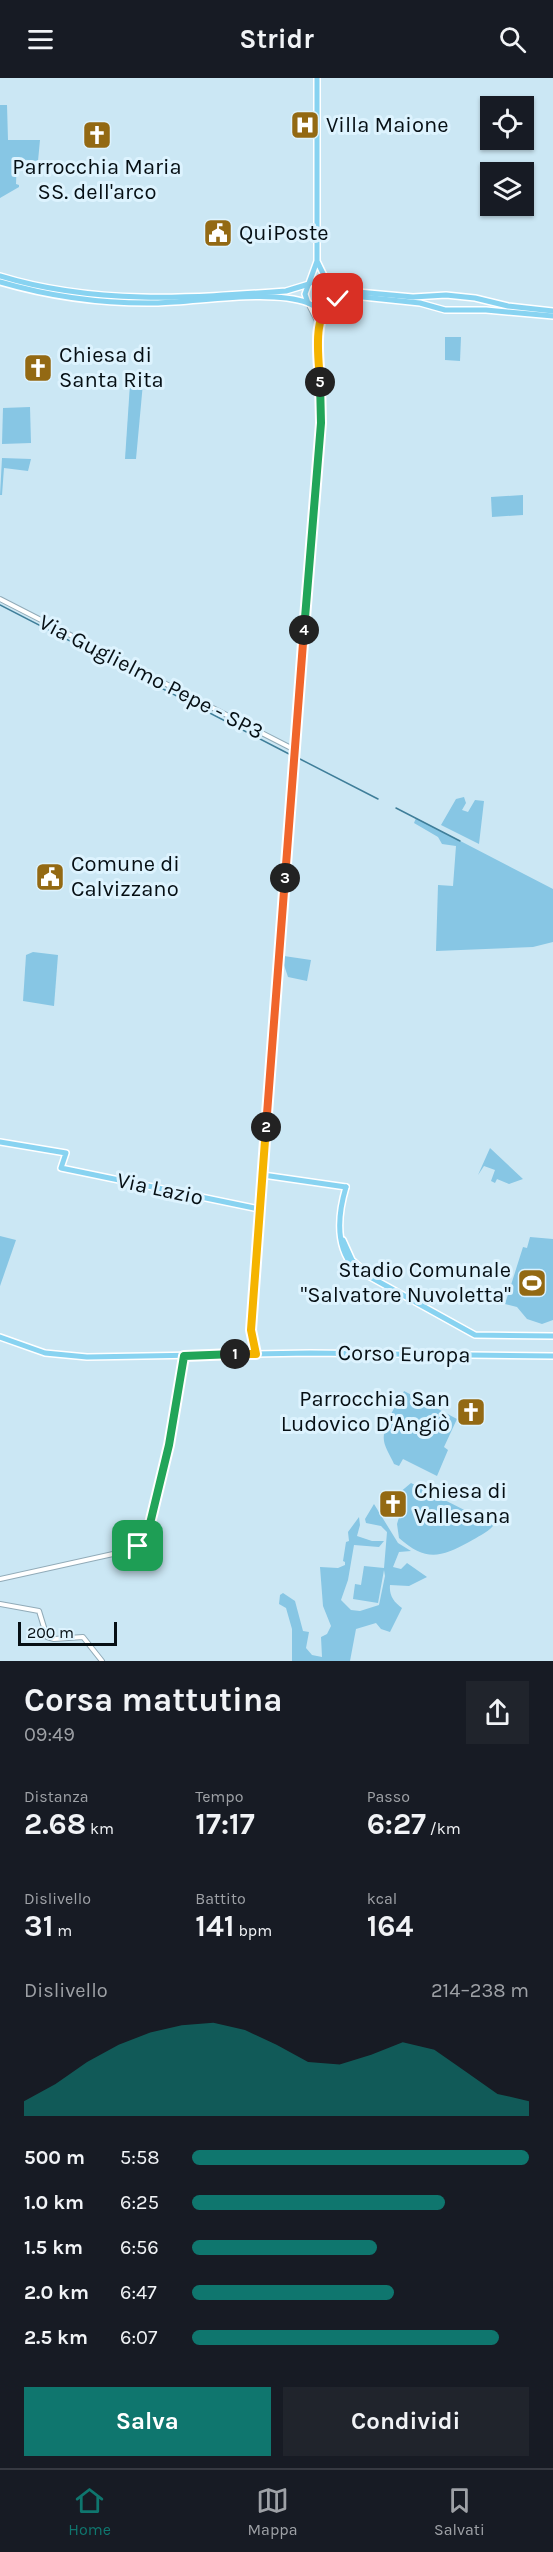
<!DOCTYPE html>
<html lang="it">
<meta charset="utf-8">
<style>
body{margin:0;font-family:Karla,sans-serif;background:#20242c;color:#f1f3f6;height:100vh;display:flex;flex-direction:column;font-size:22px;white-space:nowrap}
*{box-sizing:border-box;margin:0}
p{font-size:20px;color:#9ea1a6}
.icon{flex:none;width:33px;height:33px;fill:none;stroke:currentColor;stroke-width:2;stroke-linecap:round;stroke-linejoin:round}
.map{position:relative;height:1583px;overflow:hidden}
.details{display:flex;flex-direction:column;background:#171b24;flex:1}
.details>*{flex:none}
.tools{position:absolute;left:480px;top:18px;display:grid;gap:12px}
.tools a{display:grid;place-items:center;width:54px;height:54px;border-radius:0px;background:#171b24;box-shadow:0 2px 4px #0004;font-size:30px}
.scale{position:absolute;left:18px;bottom:15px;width:99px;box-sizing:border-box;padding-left:6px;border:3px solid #060f14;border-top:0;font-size:16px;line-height:21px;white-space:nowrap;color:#060f14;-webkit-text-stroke:4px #ddf3fe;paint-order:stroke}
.pin{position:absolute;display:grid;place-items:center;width:51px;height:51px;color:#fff;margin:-26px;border-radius:12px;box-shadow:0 3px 9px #0006}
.km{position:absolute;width:30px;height:30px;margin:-15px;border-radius:50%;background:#222;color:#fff;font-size:16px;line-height:30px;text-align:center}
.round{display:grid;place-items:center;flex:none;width:63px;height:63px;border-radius:0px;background:#20242c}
.headline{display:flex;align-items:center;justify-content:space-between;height:102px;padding:0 24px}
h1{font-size:33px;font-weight:700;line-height:45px}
.stats{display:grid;grid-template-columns:repeat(3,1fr);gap:9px;height:102px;padding:6px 24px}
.stats div{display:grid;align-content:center}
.stats b{font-size:30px;font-weight:700}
.stats small{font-size:16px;font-weight:400}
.stats p{font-size:16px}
.chart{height:168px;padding:12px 24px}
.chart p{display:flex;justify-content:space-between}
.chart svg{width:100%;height:108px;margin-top:6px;fill:#0f766e;opacity:.7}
.action{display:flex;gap:12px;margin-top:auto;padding:12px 24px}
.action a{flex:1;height:69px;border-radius:0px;background:#0f766e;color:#fff;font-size:24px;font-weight:700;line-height:69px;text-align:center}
.action a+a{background:#20242c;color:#f1f3f6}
ul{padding:0 24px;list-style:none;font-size:20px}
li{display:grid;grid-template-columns:96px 72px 1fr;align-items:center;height:45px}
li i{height:15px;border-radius:8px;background:#0f766e}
header{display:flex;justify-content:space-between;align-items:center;height:78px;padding:0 24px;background:#171b24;font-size:27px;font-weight:700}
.menu{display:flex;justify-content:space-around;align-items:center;height:84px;border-top:2px solid #363941;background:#171b24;font-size:16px;color:#9ea1a6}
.menu a{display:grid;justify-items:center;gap:3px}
.menu .current{color:#0f766e}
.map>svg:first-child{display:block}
.green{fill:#87c6e4}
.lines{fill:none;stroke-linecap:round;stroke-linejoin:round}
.stream{stroke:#3f7e99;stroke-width:1.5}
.minor-casing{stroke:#91abb8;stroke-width:6}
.major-casing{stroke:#fff;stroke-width:8}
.minor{stroke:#fff;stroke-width:4}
.major{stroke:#88d3f1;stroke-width:5}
.split-1-casing{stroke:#fff;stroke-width:12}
.split-2-casing{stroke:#fff;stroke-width:12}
.split-3-casing{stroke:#fff;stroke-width:12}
.split-4-casing{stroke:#fff;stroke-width:12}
.split-5-casing{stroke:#fff;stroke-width:12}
.split-6-casing{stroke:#fff;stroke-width:12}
.split-1{stroke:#22a559;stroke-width:8}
.split-2{stroke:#f5b400;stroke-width:8}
.split-3{stroke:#f0652b;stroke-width:8}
.split-4{stroke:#f0652b;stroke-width:8}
.split-5{stroke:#22a559;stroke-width:8}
.split-6{stroke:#f5b400;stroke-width:8}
.labels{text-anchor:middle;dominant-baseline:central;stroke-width:6;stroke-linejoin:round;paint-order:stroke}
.poi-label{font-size:22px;fill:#060f14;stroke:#ddf3fe;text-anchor:start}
.street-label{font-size:22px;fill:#060f14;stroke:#ddf3fe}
</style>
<header><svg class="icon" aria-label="menu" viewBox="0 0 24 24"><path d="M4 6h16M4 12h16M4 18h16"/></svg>Stridr<svg class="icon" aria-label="search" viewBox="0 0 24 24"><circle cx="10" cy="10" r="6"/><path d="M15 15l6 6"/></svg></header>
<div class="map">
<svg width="553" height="1583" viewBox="0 0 553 1583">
<rect width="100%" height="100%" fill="#cbe7f4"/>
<g class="green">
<polygon points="0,27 7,27 8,62 40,62 38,83 17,81 16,106 19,107 19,109 0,120"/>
<polygon points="445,259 461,259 460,283 445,282"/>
<polygon points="143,305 136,381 125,381 130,306"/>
<polygon points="30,329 31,365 2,366 3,330"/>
<polygon points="2,380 31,381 28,393 4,390 2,417 0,417"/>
<polygon points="523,417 523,437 492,439 491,419"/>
<polygon points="464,719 466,725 462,732 468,734 475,722 484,723 479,766 441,747 456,721"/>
<polygon points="416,740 553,811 553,864 533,869 436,873 438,807 453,808 456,768 442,766 438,759 414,745"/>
<polygon points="33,874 58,877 54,928 23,923 26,877"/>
<polygon points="284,878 311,882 307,903 288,899 283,884"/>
<polygon points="490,1070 523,1101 509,1106 497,1101 495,1105 491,1103 495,1092 484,1088 478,1097"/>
<polygon points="0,1158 16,1162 0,1208"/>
<polygon points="530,1159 553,1161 553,1242 542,1246 527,1241 517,1229 505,1226 523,1169 527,1170"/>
<path d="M404 1313 457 1341 444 1369 448 1372 437 1398 403 1381 399 1388 394 1386C391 1379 385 1370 384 1363 382 1346 397 1327 404 1313Z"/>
<path d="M411 1405 492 1446 493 1448C487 1455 477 1459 469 1464 440 1480 425 1483 399 1460L397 1446 405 1419 399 1415Z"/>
<path d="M374 1426 398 1465 411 1473 399 1474 393 1489 401 1491 407 1485 427 1499 409 1508 390 1507C389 1518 394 1524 402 1530L390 1554 381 1551 376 1545 356 1551 350 1583H292V1551L286 1530 279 1526 280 1517 283 1515 295 1523 303 1553 309 1554 306 1570 312 1577 322 1579 321 1559 327 1556 331 1548 323 1528 320 1489 338 1490 345 1487V1484L343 1483 346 1464 349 1463 348 1454 359 1439 360 1447 357 1458 372 1463H384L379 1469 354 1467 348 1502 341 1522 351 1532 360 1533 379 1527 385 1498 384 1492 378 1525 353 1521 355 1506 361 1507 364 1488 384 1490 387 1454 381 1448 366 1445 365 1441Z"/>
</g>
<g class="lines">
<g class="stream">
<polyline points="0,527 291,677"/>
<polyline points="298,680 378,721"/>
<polyline points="396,730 460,763"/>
</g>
<g class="minor-casing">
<g id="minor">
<polyline points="309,227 319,247"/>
<polyline points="0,521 295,672"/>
<polyline points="263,1098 321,345 319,247 327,228"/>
<polyline points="256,1276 251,1252 261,1130"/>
<polyline points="0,1501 131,1472 138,1469 147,1458 169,1367 184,1278"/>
<polyline points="0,1526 39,1533 47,1559 54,1561 83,1559 102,1583"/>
</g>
</g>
<g class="major-casing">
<g id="major">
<polyline points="317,0 317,183 305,216 308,225 318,230 329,226 333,216 317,183"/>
<path d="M0 198C94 227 190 220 286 213L309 206"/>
<path d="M0 204C51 219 105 226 158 225 201 224 270 211 308 225"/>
<polyline points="310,205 318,202 327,204"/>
<polyline points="330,208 347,213 413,219 446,217 475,220 508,228 553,233"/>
<polyline points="331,224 353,218 420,225 445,232 486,232 553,238"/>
<polyline points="0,1064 66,1075 61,1090 259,1131 263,1097 346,1109"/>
<path d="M346 1109C338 1136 335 1168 354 1190L475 1257 553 1258"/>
<polyline points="343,1162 352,1182 362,1191"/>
<polyline points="0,1259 45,1275 87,1279 310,1275 553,1278"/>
</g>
</g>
<use href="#minor" class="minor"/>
<use href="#major" class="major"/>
</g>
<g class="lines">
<g class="split-1-casing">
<polyline id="split-1" points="138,1468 147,1458 169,1367 184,1278 235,1276"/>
</g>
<g class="split-2-casing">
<polyline id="split-2" points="235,1276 256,1276 251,1252 266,1049"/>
</g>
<g class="split-3-casing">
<polyline id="split-3" points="266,1049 285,800"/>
</g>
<g class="split-4-casing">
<polyline id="split-4" points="285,800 304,552"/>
</g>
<g class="split-5-casing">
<polyline id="split-5" points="304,552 321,345 320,304"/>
</g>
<g class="split-6-casing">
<path id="split-6" d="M320 304C319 280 310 232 338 221"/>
</g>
<use href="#split-1" class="split-1"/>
<use href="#split-2" class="split-2"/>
<use href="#split-3" class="split-3"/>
<use href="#split-4" class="split-4"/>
<use href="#split-5" class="split-5"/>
<use href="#split-6" class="split-6"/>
</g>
<defs>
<g id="hospital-square" transform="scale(1.5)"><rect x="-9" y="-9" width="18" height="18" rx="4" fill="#936913" stroke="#ddf3fe"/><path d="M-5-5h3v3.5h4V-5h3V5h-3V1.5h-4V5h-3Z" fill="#fff"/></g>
<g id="church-square" transform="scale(1.5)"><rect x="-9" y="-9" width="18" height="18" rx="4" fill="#936913" stroke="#ddf3fe"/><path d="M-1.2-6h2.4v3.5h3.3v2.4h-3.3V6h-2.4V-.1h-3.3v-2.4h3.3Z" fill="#fff"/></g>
<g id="civic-square" transform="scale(1.5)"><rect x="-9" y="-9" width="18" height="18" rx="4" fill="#936913" stroke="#ddf3fe"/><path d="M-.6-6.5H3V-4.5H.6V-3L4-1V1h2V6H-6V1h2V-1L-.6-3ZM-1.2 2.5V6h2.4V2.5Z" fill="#fff"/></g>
<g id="stadium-square" transform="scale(1.5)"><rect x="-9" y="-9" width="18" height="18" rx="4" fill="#936913" stroke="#ddf3fe"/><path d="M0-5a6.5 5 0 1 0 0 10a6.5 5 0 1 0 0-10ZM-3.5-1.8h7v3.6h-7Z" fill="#fff"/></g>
</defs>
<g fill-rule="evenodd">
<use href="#hospital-square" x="305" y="47"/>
<use href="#church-square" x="97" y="57"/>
<use href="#civic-square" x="218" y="155"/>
<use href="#church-square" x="38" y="290"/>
<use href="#civic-square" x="50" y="799"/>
<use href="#stadium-square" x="532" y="1205"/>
<use href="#church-square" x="471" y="1334"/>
<use href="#church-square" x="393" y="1426"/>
</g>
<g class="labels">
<g class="poi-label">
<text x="326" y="47">Villa Maione</text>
<text x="97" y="89" text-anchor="middle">Parrocchia Maria<tspan x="97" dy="25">SS. dell'arco</tspan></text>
<text x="239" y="155">QuiPoste</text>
<text x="59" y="277">Chiesa di<tspan x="59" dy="25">Santa Rita</tspan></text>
<text x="71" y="786">Comune di<tspan x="71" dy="25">Calvizzano</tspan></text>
<text x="511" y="1192" text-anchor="end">Stadio Comunale<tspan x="511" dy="25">"Salvatore Nuvoletta"</tspan></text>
<text x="450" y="1321" text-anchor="end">Parrocchia San<tspan x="450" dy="25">Ludovico D'Angiò</tspan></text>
<text x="414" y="1413">Chiesa di<tspan x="414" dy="25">Vallesana</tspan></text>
</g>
<g class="street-label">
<text transform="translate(151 599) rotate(27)">Via Guglielmo Pepe - SP3</text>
<text transform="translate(160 1111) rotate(12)">Via Lazio</text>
<text transform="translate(404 1276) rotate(1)">Corso Europa</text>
</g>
</g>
</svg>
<div class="tools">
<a><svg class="icon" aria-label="locate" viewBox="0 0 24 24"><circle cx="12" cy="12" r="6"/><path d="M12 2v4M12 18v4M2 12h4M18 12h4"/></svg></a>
<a><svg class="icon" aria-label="layers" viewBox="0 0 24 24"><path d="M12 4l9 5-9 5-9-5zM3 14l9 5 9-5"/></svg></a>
</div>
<div class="scale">200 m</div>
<div class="pin" style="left:138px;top:1468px;background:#1e9e55"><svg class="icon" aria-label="arrive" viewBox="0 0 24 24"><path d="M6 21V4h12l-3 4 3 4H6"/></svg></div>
<div class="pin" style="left:338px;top:221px;background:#d93025"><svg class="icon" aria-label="check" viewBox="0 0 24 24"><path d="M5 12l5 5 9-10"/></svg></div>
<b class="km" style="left:235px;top:1276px">1</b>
<b class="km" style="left:266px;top:1049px">2</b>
<b class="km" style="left:285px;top:800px">3</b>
<b class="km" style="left:304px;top:552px">4</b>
<b class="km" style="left:320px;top:304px">5</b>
</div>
<section class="details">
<div class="headline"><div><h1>Corsa mattutina</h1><p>09:49</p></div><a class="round"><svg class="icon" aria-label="share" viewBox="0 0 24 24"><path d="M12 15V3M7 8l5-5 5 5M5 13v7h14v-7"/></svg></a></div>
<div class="stats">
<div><p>Distanza</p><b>2.68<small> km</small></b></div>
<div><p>Tempo</p><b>17:17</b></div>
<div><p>Passo</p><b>6:27<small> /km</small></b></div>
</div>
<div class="stats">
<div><p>Dislivello</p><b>31<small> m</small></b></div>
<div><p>Battito</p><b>141<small> bpm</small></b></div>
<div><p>kcal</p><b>164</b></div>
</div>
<div class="chart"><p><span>Dislivello</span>214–238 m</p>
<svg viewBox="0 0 160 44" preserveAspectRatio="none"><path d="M0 44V38L10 31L20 22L30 15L40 10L50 7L60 6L70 9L80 15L90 22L100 23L110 19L120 14L130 17L140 26L150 35L160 38V44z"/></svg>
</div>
<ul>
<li><b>500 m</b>5:58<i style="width:100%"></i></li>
<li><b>1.0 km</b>6:25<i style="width:75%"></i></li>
<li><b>1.5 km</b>6:56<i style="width:55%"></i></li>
<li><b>2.0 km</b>6:47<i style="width:60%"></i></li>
<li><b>2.5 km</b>6:07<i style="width:91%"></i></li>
</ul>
<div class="action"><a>Salva</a><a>Condividi</a></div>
</section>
<nav class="menu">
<a class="current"><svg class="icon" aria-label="home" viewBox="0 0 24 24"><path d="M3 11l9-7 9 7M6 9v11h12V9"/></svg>Home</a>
<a><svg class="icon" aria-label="map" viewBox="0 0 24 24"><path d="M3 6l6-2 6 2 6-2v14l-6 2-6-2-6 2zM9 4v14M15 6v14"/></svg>Mappa</a>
<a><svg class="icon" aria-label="saved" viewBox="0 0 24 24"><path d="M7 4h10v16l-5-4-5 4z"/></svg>Salvati</a>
</nav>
